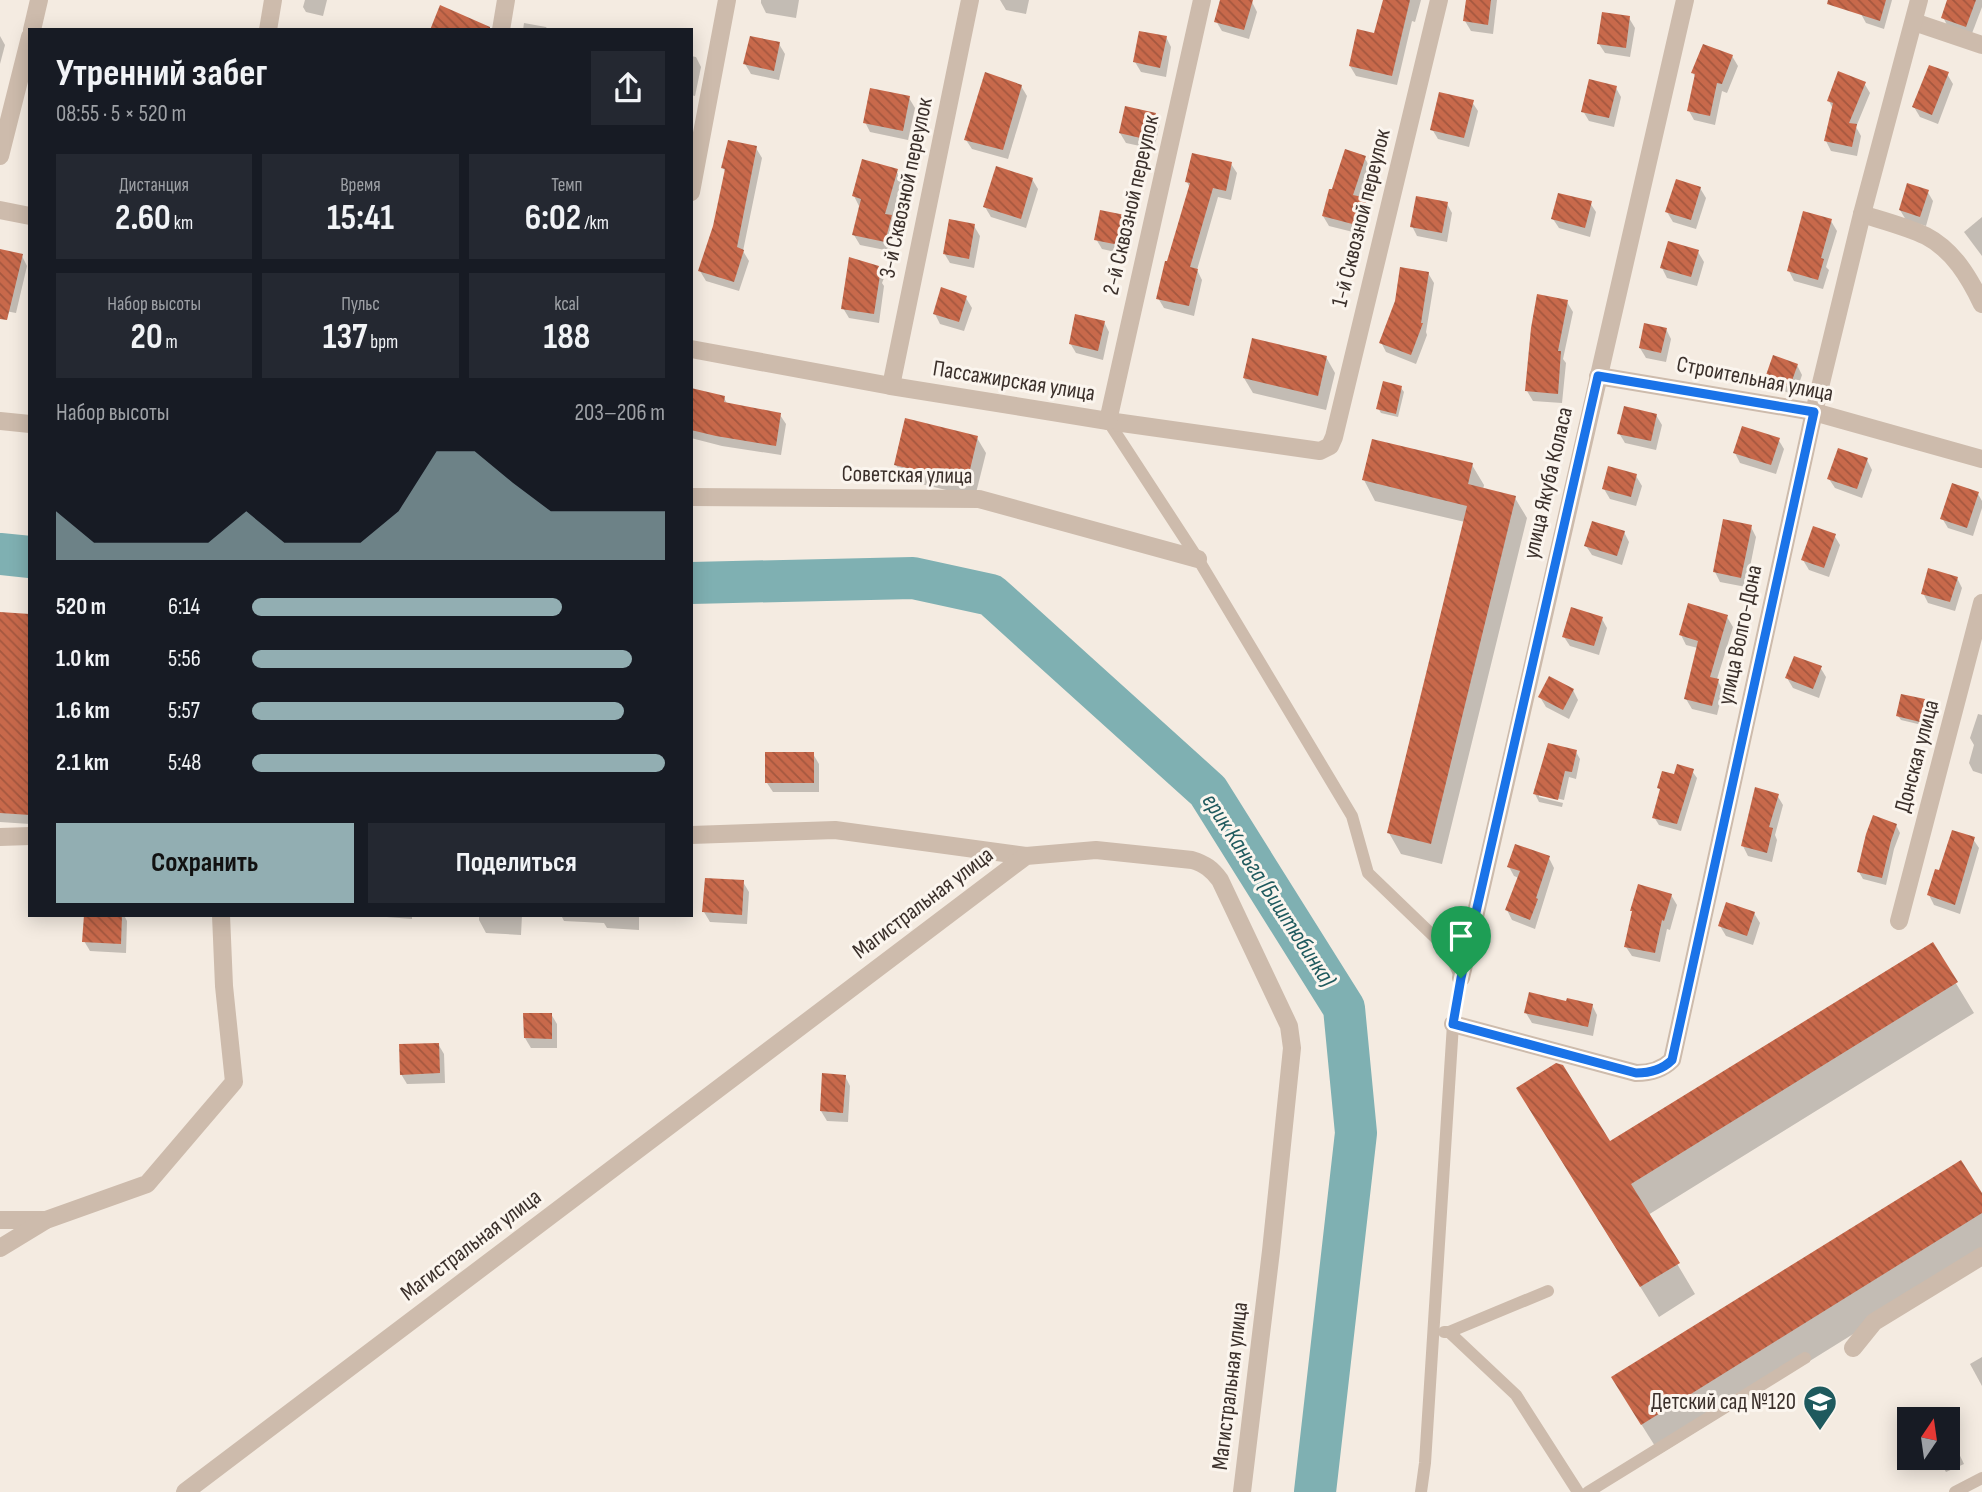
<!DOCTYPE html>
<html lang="ru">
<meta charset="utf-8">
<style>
body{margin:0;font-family:"Sofia Sans Condensed",sans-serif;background:#242831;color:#f1f3f6;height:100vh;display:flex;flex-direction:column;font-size:26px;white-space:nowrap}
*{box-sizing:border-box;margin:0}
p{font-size:23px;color:#9ea1a6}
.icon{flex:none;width:38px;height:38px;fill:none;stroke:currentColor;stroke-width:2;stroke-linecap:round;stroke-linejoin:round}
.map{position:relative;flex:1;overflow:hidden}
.details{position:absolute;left:28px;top:28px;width:665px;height:889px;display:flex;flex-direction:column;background:#171b24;border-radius:0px;box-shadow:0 4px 18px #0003}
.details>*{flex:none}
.needle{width:46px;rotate:13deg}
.buttons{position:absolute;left:1897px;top:1407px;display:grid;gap:14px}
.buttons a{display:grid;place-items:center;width:63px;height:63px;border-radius:0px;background:#171b24;box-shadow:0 4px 18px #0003;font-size:35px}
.pin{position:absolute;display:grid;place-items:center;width:60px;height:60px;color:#fff;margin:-72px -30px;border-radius:50% 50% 50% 0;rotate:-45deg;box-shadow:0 0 7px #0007}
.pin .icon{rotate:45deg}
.round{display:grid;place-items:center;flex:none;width:74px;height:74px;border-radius:0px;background:#242831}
.summary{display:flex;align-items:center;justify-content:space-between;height:119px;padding:0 28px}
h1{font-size:38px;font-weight:700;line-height:52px}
.metrics{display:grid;grid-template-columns:repeat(3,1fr);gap:10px;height:119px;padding:7px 28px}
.metrics div{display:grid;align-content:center;border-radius:0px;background:#242831;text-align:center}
.metrics b{font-size:35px;font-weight:700}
.metrics small{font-size:19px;font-weight:400}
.metrics p{font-size:19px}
.chart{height:196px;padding:14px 28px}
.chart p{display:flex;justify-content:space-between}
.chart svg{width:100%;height:126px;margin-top:7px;fill:#92aeb2;opacity:.7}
.primary-button{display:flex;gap:14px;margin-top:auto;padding:14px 28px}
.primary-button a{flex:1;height:80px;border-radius:0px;background:#92aeb2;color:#111;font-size:28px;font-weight:700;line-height:80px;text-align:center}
.primary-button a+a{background:#242831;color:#f1f3f6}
ul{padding:0 28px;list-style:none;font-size:23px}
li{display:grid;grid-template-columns:112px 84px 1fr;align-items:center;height:52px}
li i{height:18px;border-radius:9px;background:#92aeb2}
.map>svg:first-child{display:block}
.shadow{fill:#0003}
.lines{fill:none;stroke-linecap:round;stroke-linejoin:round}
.river{stroke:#7fb0b2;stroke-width:42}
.building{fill:url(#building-back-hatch)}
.service{stroke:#cdbbac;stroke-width:12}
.minor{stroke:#cdbbac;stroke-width:18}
.tertiary{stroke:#cdbbac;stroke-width:18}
.route-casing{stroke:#fff;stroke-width:14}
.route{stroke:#1a73e8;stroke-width:9}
.labels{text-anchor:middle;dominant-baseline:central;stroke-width:6;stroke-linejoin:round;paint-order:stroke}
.street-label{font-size:23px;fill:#3b302b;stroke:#fbf5ee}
.poi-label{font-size:23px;fill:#3b302b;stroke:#fbf5ee;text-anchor:end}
.water-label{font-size:24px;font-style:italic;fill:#1f5a5e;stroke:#fbf5ee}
</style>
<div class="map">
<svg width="1982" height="1492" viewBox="0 0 1982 1492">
<defs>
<pattern id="building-back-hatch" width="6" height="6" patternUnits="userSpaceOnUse" patternTransform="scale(1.75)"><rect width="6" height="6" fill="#c8694b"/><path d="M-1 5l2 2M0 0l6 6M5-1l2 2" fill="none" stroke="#a4573f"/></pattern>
</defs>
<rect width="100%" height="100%" fill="#f4ebe1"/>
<g class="shadow">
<polygon points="305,0 327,0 323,16 306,12 303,7"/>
<polygon points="761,0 799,0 796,18 766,13 761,3"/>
<polygon points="1000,0 1029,0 1026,14 1006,10"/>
<polygon points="1222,0 1245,0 1252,2 1257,12 1249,39 1222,31 1216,21"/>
<polygon points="1385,0 1421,0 1415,22 1412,21 1397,85 1356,76 1350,66 1375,35"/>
<polygon points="1468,0 1497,0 1493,34 1471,31 1465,21"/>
<polygon points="1865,0 1892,0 1884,29 1866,23 1861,14"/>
<polygon points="1949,0 1982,0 1982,7 1971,36 1948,27 1943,17"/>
<polygon points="1629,18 1635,28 1630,57 1605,53 1599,44"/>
<polygon points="524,23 546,27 548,30 523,30"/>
<polygon points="0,36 5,45 0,64"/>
<polygon points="1166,37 1171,47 1166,77 1141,72 1135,62"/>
<polygon points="779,44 785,54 779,80 751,74 745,64"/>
<polygon points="691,56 696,57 701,67 695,96 691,95"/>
<polygon points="1732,56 1738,66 1727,93 1722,91 1715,125 1694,120 1689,111 1696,78 1693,73"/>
<polygon points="1947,74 1953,84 1938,124 1920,117 1914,107"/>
<polygon points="1864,83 1870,93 1856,127 1861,136 1857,156 1831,151 1826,141 1833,109 1829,101"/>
<polygon points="1021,86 1027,96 1008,159 972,149 966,140"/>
<polygon points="1616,88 1621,97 1614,127 1589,121 1583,111"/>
<polygon points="909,98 915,108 908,140 870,132 865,122"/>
<polygon points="1472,102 1478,111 1469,147 1438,139 1432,129"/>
<polygon points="1154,114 1160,124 1154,149 1126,143 1120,133"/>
<polygon points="756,148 762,158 743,251 749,261 739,291 706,281 700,271 714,226 726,173 723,168"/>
<polygon points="1364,157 1370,167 1360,198 1365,200 1371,210 1365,235 1329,226 1323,216 1333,192"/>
<polygon points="1231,164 1237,173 1231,200 1218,197 1197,270 1202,280 1194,316 1164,308 1158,298 1190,188 1187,182"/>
<polygon points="896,171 902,180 892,218 896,227 890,251 860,245 854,235 859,206 854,196"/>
<polygon points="1032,179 1038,189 1026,228 991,217 985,207"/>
<polygon points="1700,188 1706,198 1696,229 1673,222 1667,212"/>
<polygon points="1927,191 1933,201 1926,226 1906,220 1900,210"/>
<polygon points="1590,203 1596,212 1590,237 1559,228 1553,219"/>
<polygon points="1447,204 1452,213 1447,242 1417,236 1412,226"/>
<polygon points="1982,217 1982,256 1964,232"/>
<polygon points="1128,218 1134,227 1129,255 1102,249 1096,239"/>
<polygon points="1831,221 1837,231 1826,267 1829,270 1823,289 1794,281 1789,271"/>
<polygon points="974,226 980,236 974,268 950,263 944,253"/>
<polygon points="0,251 22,256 27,266 16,313 0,310"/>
<polygon points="1698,252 1704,262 1697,286 1667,278 1662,268"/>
<polygon points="878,268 884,278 882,283 884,286 879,323 849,318 843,308"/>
<polygon points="1428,273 1434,283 1426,332 1427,335 1416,364 1386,352 1381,342"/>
<polygon points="966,298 972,308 964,331 940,324 935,314"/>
<polygon points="1567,302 1573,312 1563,359 1566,363 1562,403 1533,401 1527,391"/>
<polygon points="1104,322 1109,332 1103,360 1076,353 1070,343"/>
<polygon points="1666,329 1671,339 1666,362 1646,358 1640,348"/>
<polygon points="1326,357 1335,373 1326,410 1253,393 1244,378"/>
<polygon points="1797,365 1802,375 1795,395 1772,387 1767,377"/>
<polygon points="1401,388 1404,392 1398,417 1381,413 1378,408"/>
<polygon points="691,390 724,398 728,405 780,415 786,424 781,455 722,446 691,438"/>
<polygon points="1656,415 1662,425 1656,450 1625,443 1619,433"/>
<polygon points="977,438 986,453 975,497 905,480 896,465"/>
<polygon points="1778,439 1784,449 1776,474 1740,463 1735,453"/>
<polygon points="1867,460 1872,470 1862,498 1835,488 1829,479"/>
<polygon points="1472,465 1484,485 1483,490 1515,498 1527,518 1442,864 1401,854 1389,833 1465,522 1375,501 1364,480"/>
<polygon points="1636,476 1642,486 1636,506 1610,499 1604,489"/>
<polygon points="1978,494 1982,501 1982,508 1973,536 1948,528 1942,518"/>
<polygon points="1751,527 1756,537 1746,587 1720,582 1715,572"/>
<polygon points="1624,532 1629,542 1622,565 1592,555 1586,546"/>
<polygon points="1834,535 1840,545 1829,577 1809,570 1803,560"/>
<polygon points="1957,578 1962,588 1955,611 1928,603 1923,593"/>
<polygon points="0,614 30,616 30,824 0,822"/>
<polygon points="1727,617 1733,627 1717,679 1723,691 1717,715 1692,709 1686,699 1698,648 1686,645 1681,635"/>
<polygon points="1602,619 1607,628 1599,655 1570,646 1564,637"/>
<polygon points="1820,667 1826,677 1819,698 1793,688 1787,678"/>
<polygon points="1573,690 1578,700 1569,719 1546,707 1540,697"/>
<polygon points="1924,701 1927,705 1922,725 1901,720 1898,716"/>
<polygon points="1978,714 1982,715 1982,774 1973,771 1969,763 1974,745 1970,738"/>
<polygon points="1576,752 1580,759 1576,779 1569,777 1564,800 1539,794 1539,797 1563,803 1562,807 1539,802 1535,794"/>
<polygon points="813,754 819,764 819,792 773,792 767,783"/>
<polygon points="1692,771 1697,778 1681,831 1659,825 1654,817 1661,791 1659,787"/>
<polygon points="1777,795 1783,805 1775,835 1777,840 1772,862 1748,856 1743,846"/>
<polygon points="1896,825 1900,833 1894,849 1886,885 1863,879 1859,872"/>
<polygon points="1973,839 1979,848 1960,914 1934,905 1929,895 1940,873"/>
<polygon points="1549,858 1554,868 1535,929 1512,920 1507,910 1519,878 1514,876 1509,867"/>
<polygon points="743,882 749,892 747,924 710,922 704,912"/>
<polygon points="1671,895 1677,905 1670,930 1667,929 1660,962 1632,956 1626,947 1633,913 1632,911"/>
<polygon points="1754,913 1760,923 1753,945 1726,936 1720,926"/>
<polygon points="85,915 124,915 127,921 126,953 90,951 84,941"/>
<polygon points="361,915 412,915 412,919"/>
<polygon points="470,915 522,915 521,935 486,933 479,920 479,917"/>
<polygon points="561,915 651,915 651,917 639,917 639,930 607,928 604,923 564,921"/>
<polygon points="1932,944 1974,1013 1648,1215 1695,1294 1659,1317 1536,1119 1610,1144"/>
<polygon points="1568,1003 1592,1005 1597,1015 1593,1036 1532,1023 1526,1013"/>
<polygon points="551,1014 557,1024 557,1048 531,1048 525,1038"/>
<polygon points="438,1044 444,1054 445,1083 407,1084 401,1074"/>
<polygon points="845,1076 850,1086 848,1122 827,1121 821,1111"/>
<polygon points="1982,1196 1982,1254 1660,1454 1631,1408"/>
<polygon points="1982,1357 1982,1386 1970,1364"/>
<polygon points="1948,1431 1964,1464 1946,1472 1938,1458 1948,1458"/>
</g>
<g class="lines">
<g class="river">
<polyline points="0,554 30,557"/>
<polyline points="691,583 913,578 991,595 1208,791 1344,1008 1356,1133 1315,1492"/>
</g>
</g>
<g class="building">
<polygon points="1220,0 1253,0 1244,30 1214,22"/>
<polygon points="1383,0 1410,0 1392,76 1349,66 1357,29 1374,33"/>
<polygon points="1466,0 1491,0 1488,25 1463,21"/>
<polygon points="1828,0 1886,0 1880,21 1827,4"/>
<polygon points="1947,0 1976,0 1966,27 1941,18"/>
<polygon points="440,5 490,27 490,30 430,30"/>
<polygon points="1602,12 1630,16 1626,48 1597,44"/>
<polygon points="1139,31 1167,36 1160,68 1133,62"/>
<polygon points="750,36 780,42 774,71 743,64"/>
<polygon points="1703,44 1733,55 1722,84 1717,83 1710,116 1687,111 1695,74 1691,73"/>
<polygon points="1929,65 1949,72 1932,115 1912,107"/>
<polygon points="1838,71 1866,82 1849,123 1857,124 1852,147 1824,141 1833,103 1827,101"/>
<polygon points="985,72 1022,85 1003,150 964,140"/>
<polygon points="1589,79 1617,86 1609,118 1581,112"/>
<polygon points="870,88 910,96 903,131 863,123"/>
<polygon points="1439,92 1474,100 1464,138 1430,130"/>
<polygon points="1125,106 1156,113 1149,140 1119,133"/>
<polygon points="728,140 757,146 737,247 744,250 734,282 698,271 713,226 725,169 721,168"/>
<polygon points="1345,149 1366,156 1353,195 1367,198 1360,226 1322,216 1329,189 1332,189"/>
<polygon points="1192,153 1232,162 1226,191 1213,188 1190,267 1198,269 1189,306 1156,299 1165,261 1167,261 1190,183 1185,182"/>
<polygon points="862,159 898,169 885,214 892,215 885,242 852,235 861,199 852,196"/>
<polygon points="996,166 1033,178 1021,219 983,207"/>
<polygon points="1676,179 1701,187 1691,220 1665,212"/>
<polygon points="1907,183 1929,190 1920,217 1899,210"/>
<polygon points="1558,193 1592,201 1585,228 1551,219"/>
<polygon points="1416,196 1448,202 1442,233 1410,227"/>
<polygon points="1100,210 1130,216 1124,246 1094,240"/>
<polygon points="1803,211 1832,219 1821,258 1824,259 1818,280 1787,271"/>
<polygon points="949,219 975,224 969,259 943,254"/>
<polygon points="1668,241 1699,250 1691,277 1660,268"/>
<polygon points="0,249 23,254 7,320 0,319"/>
<polygon points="849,257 879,266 877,274 880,275 874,314 841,309"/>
<polygon points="1400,267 1429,272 1421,323 1423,323 1411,355 1379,343 1395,301"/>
<polygon points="941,287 967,296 959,322 933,314"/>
<polygon points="1537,294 1568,300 1558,351 1561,351 1558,394 1525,391 1531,328"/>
<polygon points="1075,314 1105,321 1098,351 1069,344"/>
<polygon points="1644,323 1667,328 1661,353 1639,348"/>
<polygon points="1252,338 1327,356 1318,396 1243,378"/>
<polygon points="1773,355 1798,364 1790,386 1765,378"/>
<polygon points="1383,381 1402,386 1396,414 1376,409"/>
<polygon points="691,388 725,396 724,402 781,413 776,446 716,436 691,430"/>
<polygon points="1624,406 1657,414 1651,441 1617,434"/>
<polygon points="905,418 978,436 967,482 894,465"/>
<polygon points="1742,426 1780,438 1771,465 1733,453"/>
<polygon points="1372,439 1473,463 1468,484 1516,496 1431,844 1387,833 1467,506 1362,480"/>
<polygon points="1838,448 1868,458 1857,489 1827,479"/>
<polygon points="1608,466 1637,474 1631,497 1602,489"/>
<polygon points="1952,483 1979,492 1967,528 1940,519"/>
<polygon points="1723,519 1752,525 1741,578 1713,572"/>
<polygon points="1592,521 1625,531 1617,556 1584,546"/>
<polygon points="1813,526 1836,534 1824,568 1801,560"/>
<polygon points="1928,568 1958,577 1950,602 1921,594"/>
<polygon points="1688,603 1728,615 1710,677 1719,679 1712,706 1684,699 1698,641 1679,635"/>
<polygon points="1571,607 1603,617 1594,646 1562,637"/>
<polygon points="0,612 30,614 30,815 0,813"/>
<polygon points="1794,656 1822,666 1813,689 1785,678"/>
<polygon points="1549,676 1574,689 1563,710 1538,697"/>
<polygon points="1901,694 1925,699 1920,722 1896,716"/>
<polygon points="1548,743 1577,750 1572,772 1565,771 1558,800 1533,794"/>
<rect x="765" y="752" width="49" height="31"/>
<polygon points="1677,764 1694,769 1677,824 1652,818 1660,789 1657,788 1662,771 1674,774"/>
<polygon points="1755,787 1779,794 1769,827 1773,828 1767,853 1741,846"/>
<polygon points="1873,815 1897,824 1891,841 1882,878 1857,872 1866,834"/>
<polygon points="1952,830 1975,837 1955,905 1927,895 1935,869 1939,870"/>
<polygon points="1515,844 1550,856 1536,898 1538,899 1530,920 1505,910 1520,871 1507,867"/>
<polygon points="705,878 744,880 742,915 702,912"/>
<polygon points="1638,884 1672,894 1664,921 1662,920 1655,953 1624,947 1632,911 1630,911"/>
<polygon points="1726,902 1755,912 1747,936 1718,926"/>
<polygon points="84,915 122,915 121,944 82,942"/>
<polygon points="1933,942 1958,982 1631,1184 1680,1263 1640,1287 1516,1088 1556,1063 1563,1065 1610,1141"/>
<polygon points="1529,992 1566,1001 1567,998 1593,1004 1588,1027 1524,1013"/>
<polygon points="523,1013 552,1013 552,1039 524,1038"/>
<polygon points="439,1043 440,1073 400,1075 399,1044"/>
<polygon points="822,1073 846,1075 843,1113 820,1111"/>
<polygon points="1961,1160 1982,1193 1982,1213 1641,1425 1611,1377"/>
</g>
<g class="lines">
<g class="service">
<polyline points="1108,421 1198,559 1352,816 1368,873 1448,950 1461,978 1453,1024 1425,1463 1421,1492"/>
<polyline points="1444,1332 1449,1332 1548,1291"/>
<polyline points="1449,1332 1516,1395 1578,1492"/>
<polyline points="1588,1492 1805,1358"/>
<polyline points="1955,1492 1982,1478"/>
</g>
<g class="minor">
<polyline points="1914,22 1982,45"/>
<polyline points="32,30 39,0"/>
<polyline points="268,30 273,0"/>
<polyline points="501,30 506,0"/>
<polyline points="0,156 30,37"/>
<polyline points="691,192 727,0"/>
<polyline points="0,210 30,216"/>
<path d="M1862 214C1881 220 1908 227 1926 236 1953 250 1969 277 1982 304"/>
<polyline points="691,349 891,386 1108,421 1320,451 1330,446 1334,437 1439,0"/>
<polyline points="1598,376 1814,412 1982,459"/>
<polyline points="891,386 970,0"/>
<polyline points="0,421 30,424"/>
<polyline points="1108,421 1202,0"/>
<polyline points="691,497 979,499 1198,559"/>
<polyline points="691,835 835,830 1026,856"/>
<polyline points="0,837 30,836"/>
<polyline points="1899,921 1982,603"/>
<polyline points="1461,978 1685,0"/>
<path d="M1453 1024 1636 1073C1650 1073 1662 1070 1672 1060L1814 412 1862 214 1919 0"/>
<polyline points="0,1220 46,1220"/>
<polyline points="0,1248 46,1220 147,1184 234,1082 224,986 221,915"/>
<polyline points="1853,1348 1874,1322 1982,1256"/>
</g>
<path class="tertiary" d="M185 1492 1026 856 1096 850 1192 860C1205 864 1212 869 1220 880L1289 1026 1292 1048 1271 1251 1242 1492"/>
</g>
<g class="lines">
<g class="route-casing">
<path id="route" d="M1598 376 1814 412 1672 1060C1662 1070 1650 1073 1636 1073L1453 1024 1461 978Z"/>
</g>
<use href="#route" class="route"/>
</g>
<defs>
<g id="school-pin" transform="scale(1.75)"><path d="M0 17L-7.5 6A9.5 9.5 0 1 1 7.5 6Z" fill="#1f5a5e" stroke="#fbf5ee"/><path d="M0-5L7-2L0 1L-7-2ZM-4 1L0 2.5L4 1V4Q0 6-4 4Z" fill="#fff"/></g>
</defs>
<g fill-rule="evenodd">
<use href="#school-pin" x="1820" y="1402"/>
</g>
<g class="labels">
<g class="street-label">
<text transform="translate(906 188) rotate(-78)">3-й Сквозной переулок</text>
<text transform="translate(1131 205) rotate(-77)">2-й Сквозной переулок</text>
<text transform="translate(1361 218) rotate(-76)">1-й Сквозной переулок</text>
<text transform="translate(1755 379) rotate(11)">Строительная улица</text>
<text transform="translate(1014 381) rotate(9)">Пассажирская улица</text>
<text transform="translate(907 475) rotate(1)">Советская улица</text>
<text transform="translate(1548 483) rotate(-77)">улица Якуба Коласа</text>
<text transform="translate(1740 635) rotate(-78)">улица Волго-Дона</text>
<text transform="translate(1917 756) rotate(-75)">Донская улица</text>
<text transform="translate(923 903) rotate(-37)">Магистральная улица</text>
<text transform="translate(471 1245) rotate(-37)">Магистральная улица</text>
<text transform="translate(1230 1386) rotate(-83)">Магистральная улица</text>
</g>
<g class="poi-label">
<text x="1796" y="1402">Детский сад №120</text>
</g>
<g class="water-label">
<text transform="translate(1269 890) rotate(57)">ерик Каньга (Биштюбинка)</text>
</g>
</g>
</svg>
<div class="buttons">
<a><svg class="needle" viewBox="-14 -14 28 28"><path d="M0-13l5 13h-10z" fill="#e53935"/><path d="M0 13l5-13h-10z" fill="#9ea1a6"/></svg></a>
</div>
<div class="pin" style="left:1461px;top:978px;background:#1e9e55"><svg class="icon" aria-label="arrive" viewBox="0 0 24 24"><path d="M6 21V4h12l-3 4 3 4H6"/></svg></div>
<section class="details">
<div class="summary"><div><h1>Утренний забег</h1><p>08:55 · 5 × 520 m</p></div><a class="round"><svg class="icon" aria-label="share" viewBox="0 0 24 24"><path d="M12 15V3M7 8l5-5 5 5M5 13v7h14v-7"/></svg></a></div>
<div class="metrics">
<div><p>Дистанция</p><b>2.60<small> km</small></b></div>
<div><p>Время</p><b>15:41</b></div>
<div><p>Темп</p><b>6:02<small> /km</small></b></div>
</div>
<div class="metrics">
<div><p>Набор высоты</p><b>20<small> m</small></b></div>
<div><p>Пульс</p><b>137<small> bpm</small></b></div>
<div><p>kcal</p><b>188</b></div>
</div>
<div class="chart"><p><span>Набор высоты</span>203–206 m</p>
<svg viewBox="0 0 160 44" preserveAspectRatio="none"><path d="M0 44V27L10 38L20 38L30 38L40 38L50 27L60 38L70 38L80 38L90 27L100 6L110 6L120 17L130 27L140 27L150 27L160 27V44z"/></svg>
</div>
<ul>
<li><b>520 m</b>6:14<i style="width:75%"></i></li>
<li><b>1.0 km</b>5:56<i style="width:92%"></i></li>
<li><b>1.6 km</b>5:57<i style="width:90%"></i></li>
<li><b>2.1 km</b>5:48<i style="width:100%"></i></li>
</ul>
<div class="primary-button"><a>Сохранить</a><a>Поделиться</a></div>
</section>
</div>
